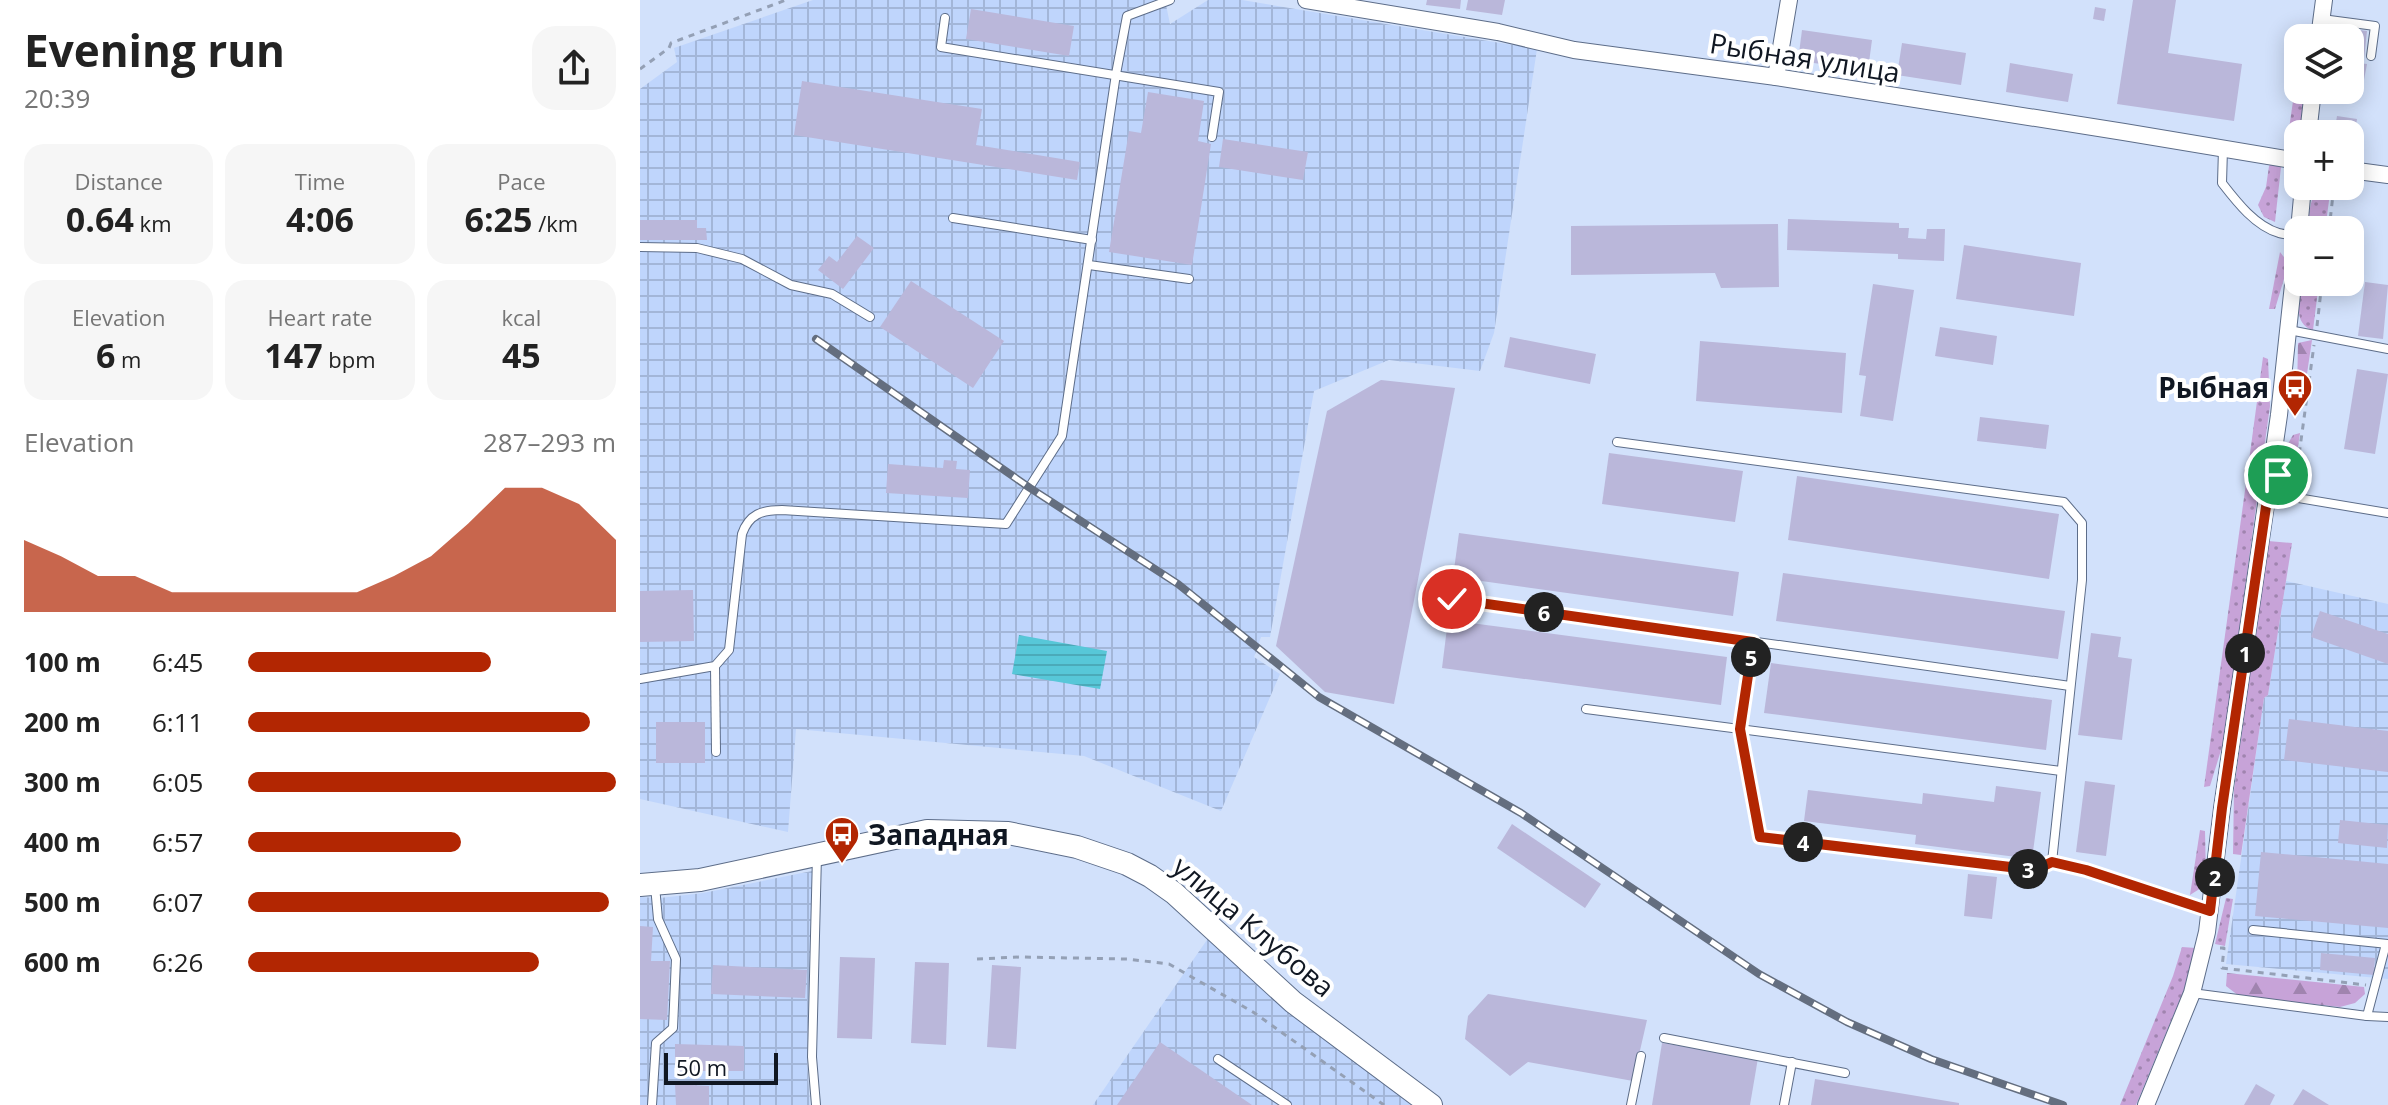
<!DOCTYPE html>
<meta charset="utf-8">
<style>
body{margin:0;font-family:"Open Sans",sans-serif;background:#f6f6f6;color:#222;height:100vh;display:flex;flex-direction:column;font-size:30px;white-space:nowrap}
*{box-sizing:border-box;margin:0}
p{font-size:26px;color:#767676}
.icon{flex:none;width:44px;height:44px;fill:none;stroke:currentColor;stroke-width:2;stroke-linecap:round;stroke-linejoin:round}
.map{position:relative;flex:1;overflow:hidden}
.panel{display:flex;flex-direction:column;background:#fff;width:640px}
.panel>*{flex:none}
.tools{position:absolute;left:1644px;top:24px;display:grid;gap:16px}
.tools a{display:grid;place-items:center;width:80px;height:80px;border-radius:16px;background:#fff;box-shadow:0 4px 20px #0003;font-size:40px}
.scale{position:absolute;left:24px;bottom:20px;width:114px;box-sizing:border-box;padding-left:8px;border:4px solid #101722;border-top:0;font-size:22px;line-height:28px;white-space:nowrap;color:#101722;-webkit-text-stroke:6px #fff;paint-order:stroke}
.pin{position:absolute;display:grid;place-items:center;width:68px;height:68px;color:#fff;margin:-34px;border:4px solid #fff;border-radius:50%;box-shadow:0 2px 8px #0007}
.km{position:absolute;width:40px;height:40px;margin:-20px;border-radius:50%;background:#222;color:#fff;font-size:22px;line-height:40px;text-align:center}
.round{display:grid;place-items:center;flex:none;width:84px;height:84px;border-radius:24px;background:#f6f6f6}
.head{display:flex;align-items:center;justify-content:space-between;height:136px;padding:0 24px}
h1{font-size:44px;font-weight:700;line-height:60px}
.figures{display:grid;grid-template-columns:repeat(3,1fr);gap:12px;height:136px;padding:8px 24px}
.figures div{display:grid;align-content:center;border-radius:20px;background:#f6f6f6;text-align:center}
.figures b{font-size:34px;font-weight:700}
.figures small{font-size:22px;font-weight:400}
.figures p{font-size:22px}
.chart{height:224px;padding:16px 24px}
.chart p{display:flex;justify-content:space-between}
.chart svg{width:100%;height:144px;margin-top:8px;fill:#b22602;opacity:.7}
ul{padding:0 24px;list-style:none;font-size:26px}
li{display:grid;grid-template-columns:128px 96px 1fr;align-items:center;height:60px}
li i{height:20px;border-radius:10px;background:#b22602}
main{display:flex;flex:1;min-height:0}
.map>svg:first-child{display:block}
.industrial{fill:url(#industrial-grid)}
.grass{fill:url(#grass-dots)}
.forest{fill:url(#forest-firs)}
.water{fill:url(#water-rules)}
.building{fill:#bab7da}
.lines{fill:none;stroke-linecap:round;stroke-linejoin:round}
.lane-casing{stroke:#5d6d89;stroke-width:10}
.street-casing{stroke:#5d6d89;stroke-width:18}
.secondary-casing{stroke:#5d6d89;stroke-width:24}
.path{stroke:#94a0b5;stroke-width:3;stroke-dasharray:6 6;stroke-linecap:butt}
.lane{stroke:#fff;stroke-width:8}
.street{stroke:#fff;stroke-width:16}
.secondary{stroke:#fff;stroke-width:22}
.rail-casing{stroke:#646e7f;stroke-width:8}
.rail{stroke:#fff;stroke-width:5;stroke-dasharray:15;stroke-linecap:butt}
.route-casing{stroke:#fff;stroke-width:16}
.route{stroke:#b22602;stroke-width:10}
.labels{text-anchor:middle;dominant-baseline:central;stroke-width:8;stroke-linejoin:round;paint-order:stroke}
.street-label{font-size:28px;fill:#101722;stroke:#fff}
.poi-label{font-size:28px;font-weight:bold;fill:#101722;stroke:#fff;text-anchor:end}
</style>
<main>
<section class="panel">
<div class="head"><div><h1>Evening run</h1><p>20:39</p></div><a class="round"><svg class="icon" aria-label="share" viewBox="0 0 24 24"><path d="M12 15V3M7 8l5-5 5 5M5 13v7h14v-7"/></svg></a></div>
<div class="figures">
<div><p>Distance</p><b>0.64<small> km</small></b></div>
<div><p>Time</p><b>4:06</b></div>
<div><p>Pace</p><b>6:25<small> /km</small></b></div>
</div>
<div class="figures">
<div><p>Elevation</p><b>6<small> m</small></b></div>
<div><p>Heart rate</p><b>147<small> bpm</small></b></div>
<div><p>kcal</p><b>45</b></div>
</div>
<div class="chart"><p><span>Elevation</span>287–293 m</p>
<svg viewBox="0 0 160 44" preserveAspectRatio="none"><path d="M0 44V22L10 27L20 33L30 33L40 38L50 38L60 38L70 38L80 38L90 38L100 33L110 27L120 17L130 6L140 6L150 11L160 22V44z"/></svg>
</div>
<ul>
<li><b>100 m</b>6:45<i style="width:66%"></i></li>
<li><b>200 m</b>6:11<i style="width:93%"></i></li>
<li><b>300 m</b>6:05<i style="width:100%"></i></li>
<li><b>400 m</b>6:57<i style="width:58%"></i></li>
<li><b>500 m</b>6:07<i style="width:98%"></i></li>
<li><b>600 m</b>6:26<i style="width:79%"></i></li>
</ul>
</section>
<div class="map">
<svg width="1748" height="1105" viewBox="0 0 1748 1105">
<defs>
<pattern id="industrial-grid" width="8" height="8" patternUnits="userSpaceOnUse" patternTransform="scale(2)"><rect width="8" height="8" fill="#bfd5fc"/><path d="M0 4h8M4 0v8" fill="none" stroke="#a3b6d8"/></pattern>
<pattern id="grass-dots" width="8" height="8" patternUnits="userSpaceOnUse" patternTransform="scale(2)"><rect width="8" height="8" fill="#c7a3d8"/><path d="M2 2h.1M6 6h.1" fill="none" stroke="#a084af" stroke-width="1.8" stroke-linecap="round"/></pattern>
<pattern id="forest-firs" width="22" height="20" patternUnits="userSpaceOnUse" patternTransform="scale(2)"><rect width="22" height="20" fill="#c7a3d8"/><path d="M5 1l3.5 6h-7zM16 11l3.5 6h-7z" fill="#a084af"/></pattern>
<pattern id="water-rules" width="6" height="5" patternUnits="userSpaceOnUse" patternTransform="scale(2)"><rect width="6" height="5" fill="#57c7d8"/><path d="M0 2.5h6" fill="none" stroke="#4baab9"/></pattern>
</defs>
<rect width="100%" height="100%" fill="#d2e1fb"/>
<g class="industrial">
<polygon points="173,0 525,0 530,24 568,0 602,0 897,49 854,333 840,371 749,360 674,391 630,637 621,637 614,657 640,674 581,811 444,756 156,729 148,832 0,799 0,89 37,62 34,48"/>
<polygon points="1646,581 1748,604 1748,979 1586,964 1624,698 1628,695"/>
<polygon points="172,871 167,1060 170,1105 0,1105 0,897 20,898 63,893"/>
<polygon points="571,934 776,1105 453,1105"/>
</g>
<g class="grass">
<polygon points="1658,66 1658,90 1664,90 1660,131 1657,135 1648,136"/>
<polygon points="1631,164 1641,167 1635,222 1624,217 1618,205 1626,187 1629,166"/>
<path d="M1683 186H1691L1685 230H1668C1670 214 1668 195 1683 186Z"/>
<polygon points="1640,252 1647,261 1646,272 1635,309 1629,309"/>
<path d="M1662 282H1679L1673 330C1652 324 1660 299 1662 282Z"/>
<polygon points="1623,357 1628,359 1630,406 1621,470 1608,468"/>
<path d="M1660 433 1654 474 1641 472C1642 459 1646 446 1653 435Z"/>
<polygon points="1607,476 1620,477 1585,737 1570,786 1564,787"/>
<polygon points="1628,541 1652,543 1628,695 1624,698 1601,855 1593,854 1594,790"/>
<polygon points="1560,830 1565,831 1566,877 1561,888 1550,895"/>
<polygon points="1586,898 1593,899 1585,946 1575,944"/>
<polygon points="1542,947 1556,948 1544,990 1496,1105 1480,1105 1533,976"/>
</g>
<g class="forest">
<polygon points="1672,340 1664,394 1657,393 1658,343"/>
<polygon points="1587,973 1724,987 1725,994 1715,1003 1700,1007 1599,996 1586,986"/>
</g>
<polygon class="water" points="379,635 467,651 460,689 372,674"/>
<g class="building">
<polygon points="787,0 821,0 820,9 786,5"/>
<polygon points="828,0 865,0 862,15 826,10"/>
<polygon points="1493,0 1536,0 1528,53 1602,64 1594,121 1477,104"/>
<polygon points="1455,7 1466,9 1464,21 1453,19"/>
<polygon points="331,9 434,26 429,56 326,39"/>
<polygon points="1702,28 1727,31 1724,59 1710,58 1710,38 1701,38"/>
<polygon points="1162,30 1232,40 1228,70 1158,61"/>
<polygon points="1262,43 1326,53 1321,85 1257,75"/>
<polygon points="1710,62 1727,64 1724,80 1710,78"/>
<polygon points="1370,63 1433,74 1428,102 1366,92"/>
<polygon points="162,81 342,109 336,145 440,162 437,180 154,135"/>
<polygon points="508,92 564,101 558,141 571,144 552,265 469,252 489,131 501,133"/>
<polygon points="1697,116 1717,119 1713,145 1710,145 1710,134 1694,134"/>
<polygon points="583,139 668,152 663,180 579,167"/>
<polygon points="1148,219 1259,223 1259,228 1269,228 1268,238 1286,239 1287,229 1305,229 1304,261 1258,259 1258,254 1147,250"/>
<polygon points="0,220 57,220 57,228 66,228 67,240 0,240"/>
<polygon points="1138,224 1139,287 1081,288 1075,273 931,275 931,226"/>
<polygon points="217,236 234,248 203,289 178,270 189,256 197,262"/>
<polygon points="1324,245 1441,263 1434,316 1316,299"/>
<polygon points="271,281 364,341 333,388 240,327"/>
<polygon points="1725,282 1748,285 1743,339 1718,336"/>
<polygon points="1233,284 1274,290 1253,421 1220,416 1226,376 1219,375"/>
<polygon points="1300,327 1357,336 1353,365 1295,356"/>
<polygon points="870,337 956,354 950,384 864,367"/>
<polygon points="1060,341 1206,353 1202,413 1056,401"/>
<polygon points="1717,369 1748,374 1735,454 1704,449"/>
<polygon points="741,380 815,388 754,704 685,692 636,646 687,411"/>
<polygon points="1340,417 1409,425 1406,449 1337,441"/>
<polygon points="969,453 1103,471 1095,522 962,504"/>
<polygon points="304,460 317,461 316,469 330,470 328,498 246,493 248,464 303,468"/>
<polygon points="1157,476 1419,514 1409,579 1148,540"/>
<polygon points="819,533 1099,572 1093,616 813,577"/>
<polygon points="1143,573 1425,611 1418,659 1136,621"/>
<polygon points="53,590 54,641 0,642 0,591"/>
<polygon points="1680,611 1748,634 1748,664 1671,637"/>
<polygon points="808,620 1087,657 1081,705 802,668"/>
<polygon points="1451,633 1481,637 1478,657 1492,659 1482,740 1438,735"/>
<polygon points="1131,663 1412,700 1406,750 1124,713"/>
<polygon points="1649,719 1748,731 1748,772 1644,760"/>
<rect x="16" y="722" width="49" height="41"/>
<polygon points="1445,781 1475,785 1466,856 1436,852"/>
<polygon points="1356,786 1401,792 1392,859 1275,844 1276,835 1164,821 1168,790 1282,804 1283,793 1354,802"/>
<polygon points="1700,820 1748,825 1747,848 1698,843"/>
<polygon points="872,824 961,884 945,908 857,848"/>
<polygon points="1621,852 1748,864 1748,928 1615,916"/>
<polygon points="1328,874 1357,877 1352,919 1324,916"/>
<polygon points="0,926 13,927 11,961 30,961 27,1020 0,1019"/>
<polygon points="1681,953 1735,958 1734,975 1680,970"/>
<polygon points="200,957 235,958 232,1039 197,1038"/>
<polygon points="275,962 309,963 306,1045 271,1043"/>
<polygon points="73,965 167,970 165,998 71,994"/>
<polygon points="352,965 381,967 376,1049 347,1047"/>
<polygon points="848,994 1007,1020 993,1081 888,1062 870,1076 825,1039 828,1016"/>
<polygon points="520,1042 612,1105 477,1105"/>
<polygon points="1022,1043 1118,1058 1110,1105 1012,1105"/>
<polygon points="35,1044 104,1046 104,1071 35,1071"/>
<polygon points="1175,1079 1319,1103 1319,1105 1171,1105"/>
<polygon points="35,1084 69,1086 69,1105 36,1105"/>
<polygon points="1616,1084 1635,1095 1630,1105 1604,1105"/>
<polygon points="1663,1089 1689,1105 1653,1105"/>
</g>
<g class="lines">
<g class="lane-casing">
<g id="lane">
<polyline points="305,18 301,47 579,92 572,137"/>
<polyline points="1682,19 1735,26 1731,56"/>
<path d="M1583 149 1582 183C1596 201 1615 226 1639 233 1644 235 1652 234 1658 235"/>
<polyline points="313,218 452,240"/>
<polyline points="0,247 57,248 102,259 151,285 192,294 230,317"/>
<polyline points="449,265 549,279"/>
<polyline points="1649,330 1748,349"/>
<polyline points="977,442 1424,502 1442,523 1442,580 1412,862 1446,870 1569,911"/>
<polyline points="1628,493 1748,513"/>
<polyline points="812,599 1430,686"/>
<polyline points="1113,642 1100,729 1120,837 1395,870 1412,862"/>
<polyline points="75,666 76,752"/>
<path d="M0 679 75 666 89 650 102 534C109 514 122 510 142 510L366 524 422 436 476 74 487 16 530 0"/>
<polyline points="946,709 1421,771"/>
<polyline points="1613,930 1748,944"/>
<polyline points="1552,993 1727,1016 1748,1017"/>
<polyline points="1727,1016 1746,944"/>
<polyline points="1024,1038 1205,1073"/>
<polyline points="578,1059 647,1105"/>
<polyline points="12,1105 16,1043 33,1028 36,959 18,919 15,886"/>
<polyline points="176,1105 172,1057 177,855"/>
<polyline points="991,1105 1001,1056"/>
<polyline points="1144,1105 1152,1062"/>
</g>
</g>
<g class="street-casing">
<g id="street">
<polyline points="666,0 858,32 934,50 1136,77 1484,132 1658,161"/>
<polyline points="1679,38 1684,0"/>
<polyline points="1136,77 1149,0"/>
<polyline points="1668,134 1673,90"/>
<polyline points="1710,170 1748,175"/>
<polyline points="1659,230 1663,186"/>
<polyline points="1506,1105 1552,993 1567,932 1582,808 1639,415 1658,238"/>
</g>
</g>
<g class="secondary-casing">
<polyline id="secondary" points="0,885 60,880 287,831 368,833 437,847 487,864 510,876 534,893 653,1002 791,1105"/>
</g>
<g class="path">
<polyline points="0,69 29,48 31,43 146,0"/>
<polyline points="1689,230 1694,186"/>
<polyline points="1677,326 1682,282"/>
<polyline points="1604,471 1616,472"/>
<polyline points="1645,476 1656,477 1655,487"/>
<polyline points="1656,477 1674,345"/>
<polyline points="1580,948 1584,948 1582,968 1726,985"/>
<polyline points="337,959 379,957 487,959 529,964 613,1012 744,1105"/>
</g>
<use href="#lane" class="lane"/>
<use href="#street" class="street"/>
<use href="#secondary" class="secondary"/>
<g class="rail-casing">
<polyline id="rail" points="176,339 390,488 538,584 679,697 881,813 1119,974 1207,1022 1291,1059 1423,1105"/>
</g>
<use href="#rail" class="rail"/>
</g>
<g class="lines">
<g class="route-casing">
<polyline id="route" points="812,599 1113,642 1100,729 1120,837 1395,870 1412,862 1446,870 1570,911 1582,808 1628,493 1653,497 1656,477 1638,475"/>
</g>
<use href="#route" class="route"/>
</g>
<defs>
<g id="bus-pin" transform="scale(1.8)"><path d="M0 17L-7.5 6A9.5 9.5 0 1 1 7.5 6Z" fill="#b22602" stroke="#fff"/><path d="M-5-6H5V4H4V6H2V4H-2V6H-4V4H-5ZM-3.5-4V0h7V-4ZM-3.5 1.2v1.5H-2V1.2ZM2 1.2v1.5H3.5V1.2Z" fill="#fff"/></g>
</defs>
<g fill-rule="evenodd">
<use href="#bus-pin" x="1655" y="387"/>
<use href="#bus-pin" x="202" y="834"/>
</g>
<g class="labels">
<g class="street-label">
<text transform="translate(1165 57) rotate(9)">Рыбная улица</text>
<text transform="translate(614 926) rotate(40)">улица Клубова</text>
</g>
<g class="poi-label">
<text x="1629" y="387">Рыбная</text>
<text x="228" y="834" text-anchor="start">Западная</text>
</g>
</g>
</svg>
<div class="tools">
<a><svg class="icon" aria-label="layers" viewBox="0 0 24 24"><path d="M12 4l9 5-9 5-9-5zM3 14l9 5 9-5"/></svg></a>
<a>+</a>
<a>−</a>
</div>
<div class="scale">50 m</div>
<div class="pin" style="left:1638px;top:475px;background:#1e9e55"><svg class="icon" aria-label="arrive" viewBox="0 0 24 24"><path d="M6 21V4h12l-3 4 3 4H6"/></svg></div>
<div class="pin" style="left:812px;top:599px;background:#d93025"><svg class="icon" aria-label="check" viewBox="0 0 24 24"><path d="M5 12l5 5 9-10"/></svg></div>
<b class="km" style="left:1605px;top:653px">1</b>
<b class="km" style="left:1575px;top:877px">2</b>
<b class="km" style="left:1388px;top:869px">3</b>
<b class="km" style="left:1163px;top:842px">4</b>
<b class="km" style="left:1111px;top:657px">5</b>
<b class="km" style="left:904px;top:612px">6</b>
</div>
</main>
